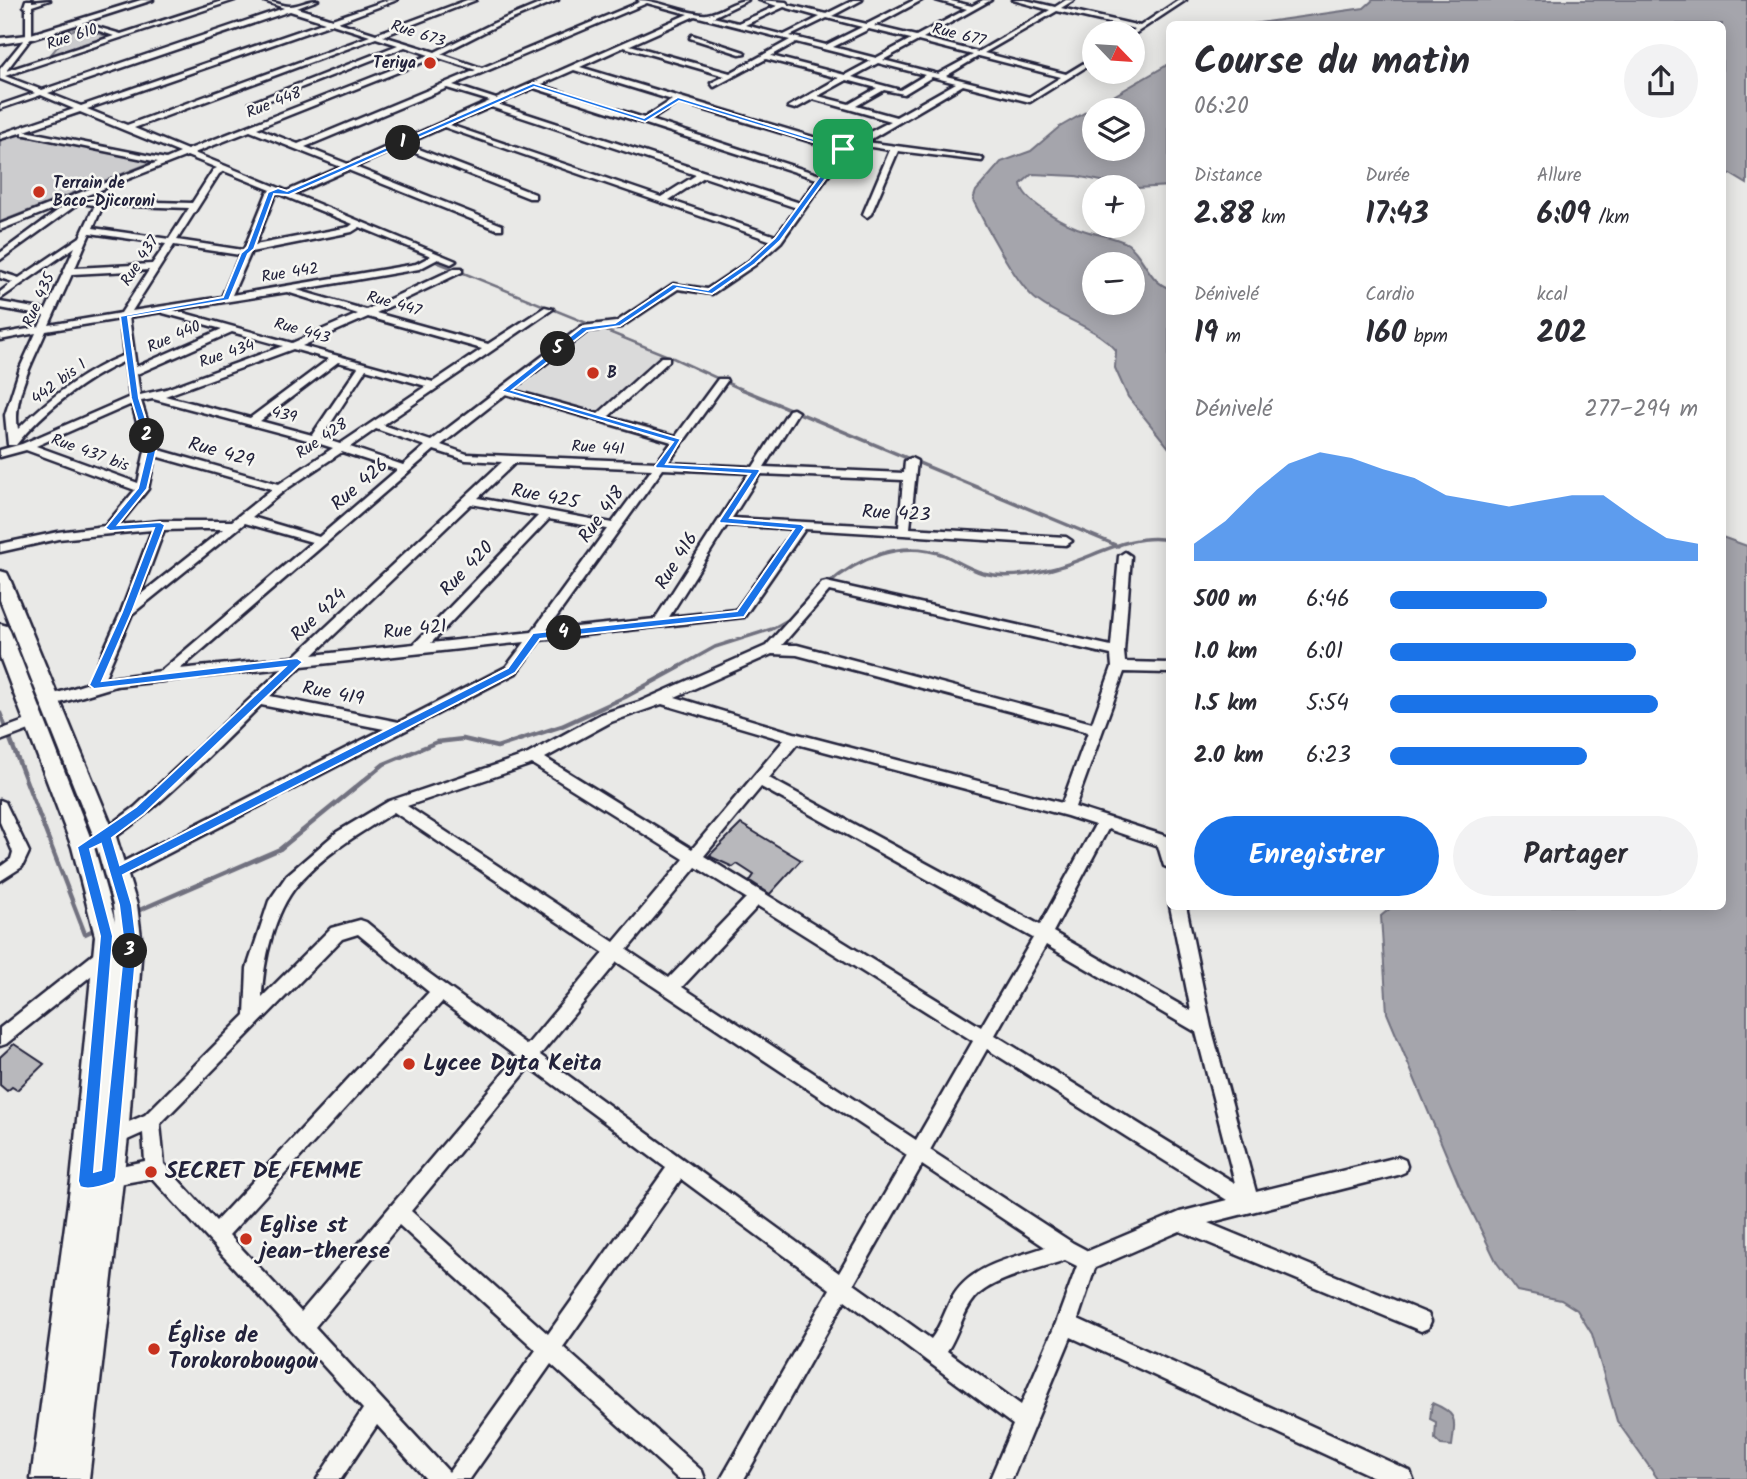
<!DOCTYPE html>
<html lang="fr">
<meta charset="utf-8">
<style>
body{margin:0;font-family:Kalam,sans-serif;background:#f2f2f3;color:#2b2b33;height:100vh;display:flex;flex-direction:column;font-size:26px;white-space:nowrap}
*{box-sizing:border-box;margin:0}
p{font-size:23px;color:#7c7c81}
.icon{flex:none;width:38px;height:38px;fill:none;stroke:currentColor;stroke-width:2;stroke-linecap:round;stroke-linejoin:round}
.map{position:relative;flex:1;overflow:hidden}
.drawer{position:absolute;left:1166px;top:21px;width:560px;height:889px;display:flex;flex-direction:column;background:#fff;border-radius:10px;box-shadow:0 4px 18px #0003}
.drawer>*{flex:none}
.needle{width:46px;rotate:115deg}
.tools{position:absolute;left:1082px;top:21px;display:grid;gap:14px}
.tools a{display:grid;place-items:center;width:63px;height:63px;border-radius:50%;background:#fff;box-shadow:0 4px 18px #0003;font-size:35px}
.pin{position:absolute;display:grid;place-items:center;width:60px;height:60px;color:#fff;margin:-30px;border-radius:14px;box-shadow:0 4px 10px #0006}
.km{position:absolute;width:35px;height:35px;margin:-18px;border-radius:50%;background:#222;color:#fff;font-size:19px;line-height:35px;text-align:center}
.round{display:grid;place-items:center;flex:none;width:74px;height:74px;border-radius:37px;background:#f2f2f3}
.summary{display:flex;align-items:center;justify-content:space-between;height:119px;padding:0 28px}
h1{font-size:38px;font-weight:700;line-height:52px}
.stats{display:grid;grid-template-columns:repeat(3,1fr);gap:10px;height:119px;padding:7px 28px}
.stats div{display:grid;align-content:center}
.stats b{font-size:30px;font-weight:700}
.stats small{font-size:19px;font-weight:400}
.stats p{font-size:19px}
.chart{height:196px;padding:14px 28px}
.chart p{display:flex;justify-content:space-between}
.chart svg{width:100%;height:126px;margin-top:7px;fill:#1a73e8;opacity:.7}
.action{display:flex;gap:14px;margin-top:auto;padding:14px 28px}
.action a{flex:1;height:80px;border-radius:42px;background:#1a73e8;color:#fff;font-size:28px;font-weight:700;line-height:80px;text-align:center}
.action a+a{background:#f2f2f3;color:#2b2b33}
ul{padding:0 28px;list-style:none;font-size:23px}
li{display:grid;grid-template-columns:112px 84px 1fr;align-items:center;height:52px}
li i{height:18px;border-radius:9px;background:#1a73e8}
.map>svg:first-child{display:block}
.built{fill:#dadada}
.green{fill:#ccccce;stroke:#777784;stroke-width:2}
.water{fill:#a5a5ac;stroke:#71717f;stroke-width:2;fill-rule:evenodd}
.lines{fill:none;stroke-linecap:round;stroke-linejoin:round}
.stream-far2{stroke:#71717f;stroke-width:2.5}
.stream-far1{stroke:#71717f;stroke-width:3.5}
.stream{stroke:#71717f;stroke-width:4.5}
.building{fill:#b8b8bc;stroke:#22223b;stroke-width:2}
.minor-casing{stroke:#22223b;stroke-width:5}
.tertiary-casing{stroke:#22223b;stroke-width:5}
.primary-casing{stroke:#22223b;stroke-width:5}
.minor{fill:#f6f6f2;fill-rule:evenodd}
.tertiary{fill:#f6f6f2;fill-rule:evenodd}
.primary{fill:#f6f6f2;fill-rule:evenodd}
.route{fill:#1a73e8;stroke:#fff;stroke-width:2;fill-rule:evenodd}
.poi-dot{fill:#c8321e;stroke:#f6f6f2;stroke-width:2.5}
.labels{text-anchor:middle;dominant-baseline:central;stroke-width:5;stroke-linejoin:round;paint-order:stroke}
.far-street-label{font-size:16px;fill:#22223b;stroke:#f6f6f2}
.far-poi-label{font-size:16px;font-weight:bold;fill:#22223b;stroke:#f6f6f2;text-anchor:start}
.street-label{font-size:19px;fill:#22223b;stroke:#f6f6f2}
.near-poi-label{font-size:23px;font-weight:bold;fill:#22223b;stroke:#f6f6f2;text-anchor:start}
</style>
<div class="map">
<svg width="1747" height="1479" viewBox="0 0 1747 1479">
<rect width="100%" height="100%" fill="#e9e9e7"/>
<filter id="ink" filterUnits="userSpaceOnUse"><feTurbulence type="fractalNoise" baseFrequency=".0143" numOctaves="2"/><feDisplacementMap in="SourceGraphic" scale="14" xChannelSelector="R" yChannelSelector="G"/><feConvolveMatrix kernelMatrix="1 2 1 2 8 2 1 2 1" color-interpolation-filters="sRGB"/></filter>
<g filter="url(#ink)">
<polygon class="built" points="596,329 664,356 599,414 519,389"/>
<g class="green">
<polygon points="82,27 111,38 48,58 70,31"/>
<polygon points="18,135 155,161 0,222 0,140"/>
</g>
<g class="water">
<polygon points="1373,0 1747,0 1747,184 1722,169 1722,24 1252,24 1364,8"/>
<path d="M1169 64V186L1137 188 1076 176 1032 174 1021 184C1023 202 1068 226 1086 231 1098 235 1117 237 1128 244 1144 256 1149 282 1169 288V448L1128 397 1115 368 1116 350C1095 326 1063 320 1038 301 1017 286 985 225 973 200L976 191 1001 162 1031 151 1058 128ZM1132 110V149H1094V110ZM1132 264V303H1094V264Z"/>
<polygon points="1722,537 1747,546 1747,1479 1658,1479 1617,1421 1592,1334 1577,1310 1561,1300 1518,1291 1497,1263 1459,1185 1387,1013 1381,916 1393,906 1722,906"/>
<path d="M1432 1403C1459 1414 1455 1420 1452 1446L1441 1445 1435 1439 1436 1422 1430 1419Z"/>
</g>
<g class="lines">
<g class="stream-far2">
<polyline points="0,139 82,113 429,257"/>
<polyline points="434,261 673,358 743,390"/>
</g>
<g class="stream-far1">
<polyline points="739,388 1118,546"/>
<path d="M826 586C858 558 901 539 944 555 957 561 969 569 983 573 1003 578 1027 575 1047 570 1087 562 1129 531 1169 540"/>
<polyline points="677,668 715,647 772,629 795,616"/>
</g>
<g class="stream">
<polyline points="0,713 85,934 98,928"/>
<polyline points="135,912 280,849 384,764 437,742 463,739 497,747 562,726 625,697 680,667"/>
</g>
</g>
<g class="building">
<polygon points="741,824 801,860 770,894 750,881 754,875 737,864 733,867 709,856"/>
<polygon points="14,1044 44,1064 17,1090 12,1087 7,1091 0,1085 0,1057"/>
</g>
<g class="lines">
<g class="minor-casing">
<g id="minor">
<path d="M26 0H32V2L50 0 32 6V37L6 71 114 36 76 23V21L121 34 226 0H235L5 76 42 90 284 8 261 0C271 0 280 6 290 6 299 6 308 0 318 0L297 8 332 19 388 0H397L338 22 376 34 467 0H476L383 36 435 52 494 23 549 0H558L498 25 441 54 482 68 640 2 638 0C658 0 693 16 707 14 722 12 733 0 748 0L713 17 738 23 777 6 759 0 786 2 789 5 826 14 854 0H862L832 16 867 24 914 0H922L874 26 916 36 967 9 936 0H947L972 6 983 0H991L923 38 978 52 1050 10 1013 0H1025L1055 7 1066 0H1074L1061 8 1140 26 1179 0H1186L1133 35 1130 33 1135 29 1057 11 984 53 1066 74 1094 57V62L1030 102 963 85 866 142 979 157 983 159 982 161 898 151 871 214 867 217 863 214 890 150 859 145 846 151 781 242 755 265 712 294 678 289 621 327 588 331 512 390 598 414 661 357H669V361L608 417 676 436 718 379H726L727 381 668 463 753 467 789 410 793 409 798 412 764 467 904 473 905 461 911 458 917 461 910 528 1066 537 1072 541 1066 545 805 529 744 617 540 640 516 673 121 878 116 879 111 878 108 873 111 868 384 729 261 705C235 730 109 862 78 851L75 847 78 843 100 833 135 807 283 668 116 686 50 706 43 701 45 697 89 683 121 612 152 530 58 539 0 552V544L58 532 105 526 135 490 26 450 0 457V450L22 444 130 397 125 361C85 379 43 411 16 445H8L5 415 20 368 36 333 0 340V334L39 327 44 316 0 308V302L46 310 75 247 0 299V292L13 282 0 278V272L19 278 80 237 95 205 87 204V200L192 203 213 170 217 168 187 156 72 201 76 204 75 206 0 260V253L68 203 0 230V224L158 162 26 135H23V132L0 139V134L74 109 41 95 0 109V105L35 93 0 79V69L26 37V8L24 6ZM647 3 688 14 496 99 453 85ZM784 7 820 17 784 35 745 25ZM290 11 325 22 81 106 48 93ZM695 16 782 38 790 40 730 73 630 45ZM827 18 862 27 826 45 790 36ZM332 24 370 36 127 125 87 109ZM869 29 911 39 876 58 833 47ZM376 38 398 45 250 103 257 105 405 47 429 55 187 150 134 128ZM918 41 973 55 938 74 883 60ZM796 42 871 61 845 75 771 56ZM624 47 725 76 711 83 714 87 766 59 839 78 788 107 795 109 813 99 891 121 843 146 580 67ZM979 56 1061 77 1029 97 946 76ZM436 57 476 70 298 144 257 128ZM878 63 925 75 900 90 852 77ZM574 70 672 100 644 118 540 85ZM932 77 956 83 896 117 856 106 884 90 904 94ZM847 80 877 88 849 104 818 96ZM447 88 490 101 348 164 305 147ZM534 88 817 179 800 203 497 104ZM679 102 838 150 820 175 651 120ZM491 107 696 175 661 197 450 125ZM80 112 180 153 166 159 25 131ZM444 127 772 241 749 261 707 289 673 284 616 322 582 326 431 441 383 425 553 309 545 307 488 344 376 313 462 272V268H456L366 310 297 290 419 269 438 259 451 264 456 261 294 194 348 170 496 229H502V225L355 167 400 147 529 198H535V194L406 144ZM250 131 341 167 287 191 194 153ZM224 171 271 190 267 193 245 247 243 250 177 240 219 174ZM704 177 797 208 776 236 669 200ZM278 193 284 196 353 224 349 227 255 245 275 195ZM103 205 189 208 169 239 93 228ZM360 227 431 256 416 264 232 295 251 252 352 232ZM90 233 166 244 152 264 75 268ZM174 245 240 255 222 297 132 311ZM149 270 121 313 49 325 72 274ZM287 292 358 314 292 343 173 310ZM162 312 163 313 222 329 136 367 129 317ZM368 317 482 349 433 382 302 346ZM120 319 124 355C84 371 48 399 18 429 12 397 34 360 46 331ZM232 332 283 346 166 389 140 395 137 374ZM293 349 329 359 250 418 165 396ZM338 362 358 367 312 435 260 421ZM366 369 426 386 340 444 321 438ZM506 394 672 442 657 462 467 454 441 445ZM153 399 311 441 333 448 279 484 156 449 141 401ZM132 404 145 451 138 483 36 446ZM376 429 425 446 403 465 350 447ZM434 450 466 460 502 462 294 657 180 669ZM342 452 397 470 319 537 252 517 285 490ZM155 456 272 489 232 521H160L119 525 148 489ZM515 463 652 469 612 523 478 498ZM663 469 749 473 655 619 547 630ZM760 474 903 480 899 527 732 518ZM471 504 538 516 414 644 313 655ZM549 519 607 529 532 632 431 643ZM245 523 312 542 161 671 104 679 132 614ZM727 525 794 529 736 610 669 617ZM204 529H223L140 595 164 530ZM525 642 506 667 399 722 270 696 302 666Z"/>
<polygon points="692,35 744,52 745,53 740,54 690,38"/>
<path d="M1125 552 1131 556 1124 652 1125 662 1169 663V673L1124 672 1075 807 1169 837V868L1164 866 1158 846 1108 829 1053 932 1191 1011 1170 906H1186L1211 1027 1256 1192 1398 1157 1405 1160 1407 1166 1405 1172 1398 1175 1208 1223 1428 1314 1431 1321 1428 1328 1421 1331 1180 1231 1095 1268 1078 1319 1410 1471 1413 1479H1378L1071 1337 1012 1479H990L1013 1425 845 1300 744 1479H721L830 1289 681 1179 563 1347 702 1471 705 1479H678L551 1364 470 1479H426L377 1425 341 1479H317L363 1409 152 1178 108 1186 101 1184 99 1177 101 1170 145 1161 143 1133 114 1146 108 1143 105 1137 108 1131 145 1115 245 1015 247 968 269 901 287 875 337 832 389 801 528 754 601 714 639 702 766 646 822 583 826 582 1111 646 1119 556ZM829 591 1111 655 1112 667 1092 723 797 645H782ZM772 654 797 655 1088 732 1062 803 794 733 675 697ZM662 704 784 740 692 849 545 758 611 722ZM797 744 1067 816 1095 825 1040 925 769 778ZM532 764 684 859 614 942 407 806ZM761 787 1033 938 981 1027 704 856ZM394 812 604 953 527 1045 423 969 366 922 360 920 331 928 262 997C263 962 274 912 298 884 324 854 360 833 394 812ZM696 867 746 898 669 978 627 950ZM758 906 973 1041 916 1140 682 987ZM358 934 429 992 216 1221 164 1164 160 1124 342 939ZM1046 945 1196 1032 1235 1183 995 1035ZM617 962 907 1155 839 1273 540 1055ZM442 1002 517 1057 301 1312 229 1235ZM987 1049 1227 1200 1180 1212 1088 1251 1073 1243 930 1150ZM530 1067 666 1168 548 1334 411 1211ZM922 1165 1045 1247C1011 1259 969 1265 951 1300 944 1313 940 1327 931 1339L854 1284ZM399 1225 536 1350 449 1472 315 1327ZM1065 1260 1077 1266 1056 1323 1021 1405 947 1351C958 1335 962 1313 975 1298 992 1278 1040 1269 1065 1260Z"/>
<polygon points="35,717 42,722 40,726 0,741 0,730"/>
<polygon points="0,800 5,802 29,852 22,867 0,881 0,867 11,859 13,852 0,822"/>
<polygon points="106,947 112,949 114,954 112,959 6,1044 0,1046 0,1028 100,949"/>
</g>
</g>
<g class="tertiary-casing">
<polygon id="tertiary" points="141,0 153,0 32,39 0,44 0,38 28,35"/>
</g>
<g class="primary-casing">
<polygon id="primary" points="0,571 7,573 9,577 116,837 137,905 142,945 128,1137 89,1479 31,1479 71,1181 95,936 72,847 0,657 0,624 7,626 10,631 94,847 115,922 113,905 94,837 0,600"/>
</g>
<use href="#minor" class="minor"/>
<use href="#tertiary" class="tertiary"/>
<use href="#primary" class="primary"/>
</g>
</g>
<path class="route" d="M533 83 644 118 678 97 847 149 780 241 755 264 712 294 677 288 620 326 587 331 512 390 681 439 666 464 759 469 760 471 730 518 801 524 805 527 744 617 540 639 515 673 123 875 132 905 137 945 116 1177 114 1182C104 1186 89 1191 80 1187L78 1181 100 936 77 847 136 807 285 667 94 689 89 685 122 612 154 528 110 531 105 528 138 488 147 451 131 398 120 316 223 297 241 253 247 248 268 192 278 188 287 191ZM534 87 645 122 679 101 839 150 775 238 750 261 708 290 673 284 615 323 582 327 501 391 673 442 655 466 656 468 750 474 719 521 720 523 794 529 737 611 533 633 508 668 120 865 112 838 144 814 303 662 297 658 102 681 132 612 165 525 160 522 118 525 147 489 156 451 139 398 128 317 229 300 248 254 254 249 274 194 289 195ZM101 844 119 905 124 945 101 1170 94 1172 113 936 90 849Z"/>
<g class="poi-dot">
<circle cx="430" cy="63" r="7"/>
<circle cx="39" cy="192" r="7"/>
<circle cx="593" cy="373" r="7"/>
<circle cx="409" cy="1064" r="7"/>
<circle cx="151" cy="1172" r="7"/>
<circle cx="246" cy="1239" r="7"/>
<circle cx="154" cy="1349" r="7"/>
</g>
<g class="labels">
<g class="far-street-label">
<text transform="translate(418 34) rotate(18)">Rue 673</text>
<text transform="translate(959 35) rotate(14)">Rue 677</text>
<text transform="translate(72 37) rotate(-18)">Rue 610</text>
<text transform="translate(274 103) rotate(-22)">Rue 448</text>
<text transform="translate(140 261) rotate(-57)">Rue 437</text>
<text transform="translate(290 273) rotate(-9)">Rue 442</text>
<text transform="translate(39 300) rotate(-66)">Rue 435</text>
<text transform="translate(394 304) rotate(16)">Rue 447</text>
<text transform="translate(302 331) rotate(16)">Rue 443</text>
<text transform="translate(174 337) rotate(-24)">Rue 440</text>
<text transform="translate(227 354) rotate(-19)">Rue 434</text>
<text transform="translate(59 382) rotate(-37)">442 bis 1</text>
<text transform="translate(284 415) rotate(14)">439</text>
<text transform="translate(322 439) rotate(-34)">Rue 428</text>
<text transform="translate(598 448) rotate(3)">Rue 441</text>
<text transform="translate(90 453) rotate(20)">Rue 437 bis</text>
</g>
<g class="far-poi-label">
<text x="416" y="63" text-anchor="end">Teriya</text>
<text x="53" y="183">Terrain de<tspan x="53" dy="18">Baco-Djicoroni</tspan></text>
<text x="607" y="373">B</text>
</g>
<g class="street-label">
<text transform="translate(221 453) rotate(16)">Rue 429</text>
<text transform="translate(360 485) rotate(-41)">Rue 426</text>
<text transform="translate(545 497) rotate(11)">Rue 425</text>
<text transform="translate(896 514) rotate(3)">Rue 423</text>
<text transform="translate(602 515) rotate(-54)">Rue 418</text>
<text transform="translate(677 561) rotate(-58)">Rue 416</text>
<text transform="translate(467 569) rotate(-46)">Rue 420</text>
<text transform="translate(319 615) rotate(-43)">Rue 424</text>
<text transform="translate(415 630) rotate(-6)">Rue 421</text>
<text transform="translate(333 694) rotate(11)">Rue 419</text>
</g>
<g class="near-poi-label">
<text x="423" y="1064">Lycee Dyta Keita</text>
<text x="165" y="1172">SECRET DE FEMME</text>
<text x="260" y="1226">Eglise st<tspan x="260" dy="26">jean-therese</tspan></text>
<text x="168" y="1336">Église de<tspan x="168" dy="26">Torokorobougou</tspan></text>
</g>
</g>
</svg>
<div class="tools">
<a><svg class="needle" viewBox="-14 -14 28 28"><path d="M0-13l5 13h-10z" fill="#e53935"/><path d="M0 13l5-13h-10z" fill="#7c7c81"/></svg></a>
<a><svg class="icon" aria-label="layers" viewBox="0 0 24 24"><path d="M12 4l9 5-9 5-9-5zM3 14l9 5 9-5"/></svg></a>
<a>+</a>
<a>−</a>
</div>
<div class="pin" style="left:843px;top:149px;background:#1e9e55"><svg class="icon" aria-label="arrive" viewBox="0 0 24 24"><path d="M6 21V4h12l-3 4 3 4H6"/></svg></div>
<b class="km" style="left:403px;top:143px">1</b>
<b class="km" style="left:147px;top:436px">2</b>
<b class="km" style="left:130px;top:951px">3</b>
<b class="km" style="left:564px;top:633px">4</b>
<b class="km" style="left:558px;top:349px">5</b>
<section class="drawer">
<div class="summary"><div><h1>Course du matin</h1><p>06:20</p></div><a class="round"><svg class="icon" aria-label="share" viewBox="0 0 24 24"><path d="M12 15V3M7 8l5-5 5 5M5 13v7h14v-7"/></svg></a></div>
<div class="stats">
<div><p>Distance</p><b>2.88<small> km</small></b></div>
<div><p>Durée</p><b>17:43</b></div>
<div><p>Allure</p><b>6:09<small> /km</small></b></div>
</div>
<div class="stats">
<div><p>Dénivelé</p><b>19<small> m</small></b></div>
<div><p>Cardio</p><b>160<small> bpm</small></b></div>
<div><p>kcal</p><b>202</b></div>
</div>
<div class="chart"><p><span>Dénivelé</span>277–294 m</p>
<svg viewBox="0 0 160 44" preserveAspectRatio="none"><path d="M0 44V38L10 30L20 19L30 10L40 6L50 8L60 12L70 15L80 21L90 23L100 25L110 23L120 21L130 21L140 29L150 36L160 38V44z"/></svg>
</div>
<ul>
<li><b>500 m</b>6:46<i style="width:51%"></i></li>
<li><b>1.0 km</b>6:01<i style="width:80%"></i></li>
<li><b>1.5 km</b>5:54<i style="width:87%"></i></li>
<li><b>2.0 km</b>6:23<i style="width:64%"></i></li>
</ul>
<div class="action"><a>Enregistrer</a><a>Partager</a></div>
</section>
</div>
